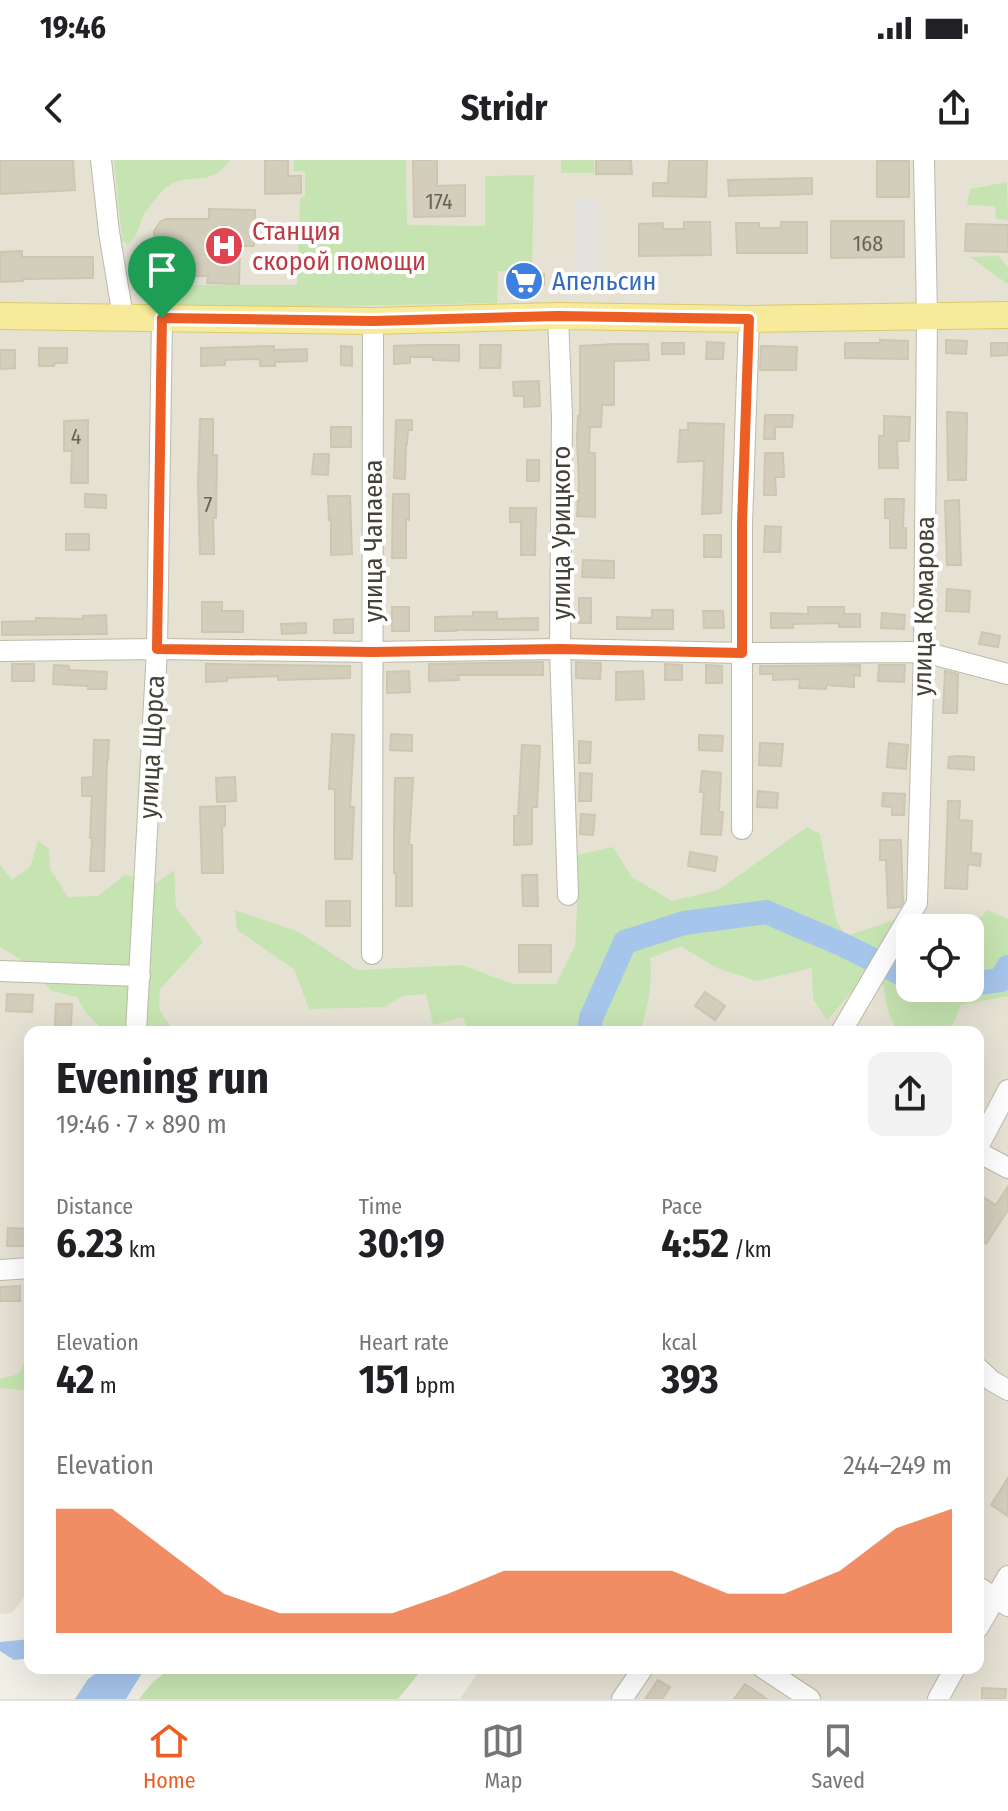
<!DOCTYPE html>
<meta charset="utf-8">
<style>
body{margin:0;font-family:"Fira Sans Condensed",sans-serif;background:#f2f2f2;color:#202124;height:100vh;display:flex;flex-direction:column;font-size:30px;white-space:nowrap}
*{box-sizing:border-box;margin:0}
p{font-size:26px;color:#757577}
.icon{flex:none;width:44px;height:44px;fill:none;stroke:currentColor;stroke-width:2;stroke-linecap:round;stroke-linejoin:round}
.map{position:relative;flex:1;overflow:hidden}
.details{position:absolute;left:24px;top:866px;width:960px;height:648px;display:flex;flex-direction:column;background:#fff;border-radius:16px;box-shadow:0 8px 32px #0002}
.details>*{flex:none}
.buttons{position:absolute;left:896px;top:754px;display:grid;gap:16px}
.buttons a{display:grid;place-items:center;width:88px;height:88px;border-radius:16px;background:#fff;box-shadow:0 8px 32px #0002;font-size:40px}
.pin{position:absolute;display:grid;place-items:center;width:68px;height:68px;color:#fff;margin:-82px -34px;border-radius:50% 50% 50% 0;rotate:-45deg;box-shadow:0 0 8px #0007}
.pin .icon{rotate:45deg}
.round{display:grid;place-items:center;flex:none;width:84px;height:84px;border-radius:16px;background:#f2f2f2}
.headline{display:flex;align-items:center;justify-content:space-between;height:136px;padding:0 32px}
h1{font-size:44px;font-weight:700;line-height:60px}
.stats{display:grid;grid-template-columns:repeat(3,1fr);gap:12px;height:136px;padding:8px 32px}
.stats div{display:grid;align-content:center}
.stats b{font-size:40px;font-weight:700}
.stats small{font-size:22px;font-weight:400}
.stats p{font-size:22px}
.chart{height:224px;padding:16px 32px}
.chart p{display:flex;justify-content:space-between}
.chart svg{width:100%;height:144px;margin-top:8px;fill:#ec5e23;opacity:.7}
.status{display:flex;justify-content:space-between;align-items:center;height:56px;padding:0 40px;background:#fff;direction:ltr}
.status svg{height:22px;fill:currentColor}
header{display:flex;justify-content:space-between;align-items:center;height:104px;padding:0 32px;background:#fff;font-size:36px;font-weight:700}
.tabs{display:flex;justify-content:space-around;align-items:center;height:112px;border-top:2px solid #e0e0e0;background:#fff;font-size:22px;color:#757577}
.tabs a{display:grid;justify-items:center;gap:4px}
.tabs .selected{color:#ec5e23}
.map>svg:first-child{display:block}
.residential{fill:#e5e2d4;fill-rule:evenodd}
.green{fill:#c6e4b1}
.parking{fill:#e3e2de}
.water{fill:#a6c5eb}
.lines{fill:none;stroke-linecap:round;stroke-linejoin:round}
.river{stroke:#a6c5eb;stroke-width:24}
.building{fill:#d3cdbc;stroke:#cdc6b0;stroke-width:2}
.minor-casing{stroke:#bdb9a9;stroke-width:22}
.major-casing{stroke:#dbca6b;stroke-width:28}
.minor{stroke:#fff;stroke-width:20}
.major{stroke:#f7ea9a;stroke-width:26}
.route-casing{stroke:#fff;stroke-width:16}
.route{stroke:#ec5e23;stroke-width:10}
.labels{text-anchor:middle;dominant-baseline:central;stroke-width:8;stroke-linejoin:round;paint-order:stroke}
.number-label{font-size:22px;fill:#686458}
.health-label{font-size:26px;fill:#be3a42;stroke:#fff;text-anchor:start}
.shop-label{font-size:26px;fill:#366cbe;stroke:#fff;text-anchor:start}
.street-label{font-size:26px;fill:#444136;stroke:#fff}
</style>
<div class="status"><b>19:46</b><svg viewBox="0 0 49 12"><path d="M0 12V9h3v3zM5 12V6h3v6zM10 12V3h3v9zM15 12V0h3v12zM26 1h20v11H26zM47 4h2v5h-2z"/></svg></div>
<header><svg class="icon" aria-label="back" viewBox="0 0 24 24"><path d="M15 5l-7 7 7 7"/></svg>Stridr<svg class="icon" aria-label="share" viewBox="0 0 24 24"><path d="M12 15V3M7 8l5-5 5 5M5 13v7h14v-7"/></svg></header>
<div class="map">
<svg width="1008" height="1539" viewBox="0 0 1008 1539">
<rect width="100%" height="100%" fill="#f2f0e6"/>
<path class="residential" d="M0 0H1008V1539H460L481 1508H978V872H30V1430L12 1453 0 1454ZM910 768H970V828H910Z"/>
<g class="green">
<path d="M114 0H230C207 31 192 9 167 27 160 32 151 44 146 51 139 62 138 77 128 85L122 80Z"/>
<polygon points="294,0 406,0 407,65 485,66 485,16 534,15 532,112 498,111 497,143 165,149 155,142 154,125 297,125 300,38 305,37 305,11 294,11"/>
<rect x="561" y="0" width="33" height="13"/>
<polygon points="1007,22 1008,60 996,59 995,46 967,45 970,29"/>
<polygon points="998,96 1008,107 1008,124 970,97"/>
<path d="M807 667 820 674 836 760 846 776 897 759 929 768H910V828H970V768H969L988 750 1008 759V836L961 845 950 872H898L889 854 882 821 861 822 827 860 813 839 812 808 757 821 719 809 680 786 650 798C653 825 648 846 640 872H468L463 857 433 865 426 834 403 836 384 847 309 849 294 809 237 770 235 750 299 772 357 810 462 805 513 824H556L575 786 578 729 577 695 613 687 632 717 672 741 718 730Z"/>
<polygon points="38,681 49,689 50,709 68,737 98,736 125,715 156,723 174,710 176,747 203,782 160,829 159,849 174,872 105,872 87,854 77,837 52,831 20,799 0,787 0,704 12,720 30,707"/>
<polygon points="29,1189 30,1229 21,1230 0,1228 0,1219 19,1214"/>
<polygon points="171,1508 423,1508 398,1539 139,1539 153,1522"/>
</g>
<polygon class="parking" points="576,40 598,40 597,121 575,121"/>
<g class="water">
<polygon points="30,1479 30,1498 14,1500 0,1491 0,1482"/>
<polygon points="103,1508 145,1508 126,1539 75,1539 88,1519"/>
</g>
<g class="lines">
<g class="river">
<polyline points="970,824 1001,820 1008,807"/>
<polyline points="932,828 940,828"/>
<polyline points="589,872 591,858 625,782 684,763 766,752 841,784 910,818"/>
</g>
</g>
<g class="building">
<polygon points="0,0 73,0 75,30 0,34"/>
<polygon points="265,0 288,0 288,16 301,16 301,33 265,34"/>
<polygon points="413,0 437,0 437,26 465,25 465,56 414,57"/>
<polygon points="596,0 631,0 632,14 596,14"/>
<polygon points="669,0 707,0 706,37 653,36 653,23 668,23"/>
<rect x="877" y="1" width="32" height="36"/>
<polygon points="812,18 812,34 729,36 728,20"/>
<polygon points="209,49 255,50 254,86 240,86 239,124 207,123 208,116 154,116 154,71 161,61 166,59 209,59"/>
<polygon points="831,61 904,61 904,97 831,98"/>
<polygon points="684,62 710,62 711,95 639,96 639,64 663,63 663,69 684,69"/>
<polygon points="781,62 807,62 807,93 737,93 736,63 759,63 759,68 781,68"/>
<polygon points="966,64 1008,65 1008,92 965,91"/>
<polygon points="22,91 22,97 93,97 93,118 23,119 23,121 0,122 0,92"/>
<rect x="515" y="114" width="29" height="11"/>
<polygon points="880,180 908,181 908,199 845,198 845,183 880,183"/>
<polygon points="946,180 967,181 966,194 946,193"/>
<polygon points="707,182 724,183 723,199 706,199"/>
<rect x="662" y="183" width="22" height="11"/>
<polygon points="991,183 1008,183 1008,195 991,196"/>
<polygon points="614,184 648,184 649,200 614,201 614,245 602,245 601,267 590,267 589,293 595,293 595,357 577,356 579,322 577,280 578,256 580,256 580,186"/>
<polygon points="420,185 459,185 459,201 433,200 433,197 410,197 410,203 394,204 394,186"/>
<polygon points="480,185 501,185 500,208 480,208"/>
<polygon points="274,186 274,190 307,189 307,201 275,202 275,206 260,206 260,199 225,200 225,205 201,206 201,188"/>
<polygon points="341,186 352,187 352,206 341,205"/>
<polygon points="761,186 797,187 796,210 760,210"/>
<polygon points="39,188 67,188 67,203 55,203 54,206 39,206"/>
<polygon points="0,190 15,190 15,208 0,209"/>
<polygon points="539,221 540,246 524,247 524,236 514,236 513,222"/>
<polygon points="947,252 967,253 966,320 948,320"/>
<polygon points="765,255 793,255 792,267 775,267 775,279 764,279"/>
<polygon points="884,256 910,257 909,281 897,281 898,308 879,308 879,276 884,276"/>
<polygon points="200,259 213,259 213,295 217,295 216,358 213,358 214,394 200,394 198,326"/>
<polygon points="88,260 88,323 71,323 72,291 64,291 64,261"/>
<polygon points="396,260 412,260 412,270 408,270 407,284 406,284 405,319 394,318"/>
<polygon points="688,263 724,264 721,353 702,354 704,301 678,302 680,270 688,270"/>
<rect x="331" y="267" width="20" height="20"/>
<polygon points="765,293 783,293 784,317 775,317 776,335 764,335"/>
<polygon points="314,294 329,294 328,315 312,314"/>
<rect x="527" y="300" width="12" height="21"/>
<polygon points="85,334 106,335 106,348 85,347"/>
<polygon points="393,334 409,334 409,360 406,359 406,398 392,398"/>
<polygon points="328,336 350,336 352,394 331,395 331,359 329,360"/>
<polygon points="885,339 904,339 903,368 906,368 906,388 890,388 890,358 885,358"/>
<polygon points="959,340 961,405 947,405 945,341"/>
<polygon points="510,348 536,348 535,395 521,395 521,362 510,362"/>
<polygon points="765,366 781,367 780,392 764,392"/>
<rect x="66" y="374" width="23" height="16"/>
<rect x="704" y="375" width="17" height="22"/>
<polygon points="583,400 614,401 614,418 582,417"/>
<polygon points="947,429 970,431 969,452 946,451"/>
<rect x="579" y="438" width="12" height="25"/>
<polygon points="202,442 222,442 222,451 243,451 243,472 202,472"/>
<rect x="392" y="447" width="17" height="24"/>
<polygon points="808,447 844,447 844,454 860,454 860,467 839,467 839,463 793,464 793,468 771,468 771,453 808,454"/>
<polygon points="652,450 673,450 673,469 617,469 617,457 652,458"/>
<polygon points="703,451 723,451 724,468 704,468"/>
<polygon points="473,452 497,452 497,459 538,458 538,470 456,470 456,471 435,471 435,457 473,456"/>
<polygon points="882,453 905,455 904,469 881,468"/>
<polygon points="106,455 107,474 2,475 2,462 36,461 36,458 83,459 83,456"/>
<polygon points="353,459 353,473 334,473 334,460"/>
<polygon points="306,463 306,473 282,474 281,464"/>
<polygon points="982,472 1000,476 998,487 979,484"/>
<polygon points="543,502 543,515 458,515 459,520 429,521 429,504"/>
<polygon points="576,502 601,503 600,519 576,518"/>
<rect x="12" y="504" width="22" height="17"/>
<polygon points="206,504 350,506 350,518 278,520 278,516 227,518 227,521 206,522"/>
<polygon points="665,504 682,505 682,520 665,520"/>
<polygon points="54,505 69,506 69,510 107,512 106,529 88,529 88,526 53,524"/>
<polygon points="706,505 722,506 722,523 706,523"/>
<polygon points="860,505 860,516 854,515 854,527 826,525 826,529 799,528 800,519 773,520 773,514 760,514 760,506"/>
<polygon points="879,505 905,505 904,522 878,521"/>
<polygon points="409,511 410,532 387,533 387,512"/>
<polygon points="643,511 644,539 616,540 616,512"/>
<polygon points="945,511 958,514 957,553 943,553"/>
<polygon points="332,574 354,575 350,647 354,647 352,699 335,699 335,629 329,629"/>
<polygon points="391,574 412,575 412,591 390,590"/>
<polygon points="699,575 723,576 722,591 699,590"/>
<polygon points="94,580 109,580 108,600 107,600 104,711 90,711 92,678 90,678 92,636 82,636 82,618 93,617"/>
<polygon points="579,581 591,582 590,603 579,603"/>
<polygon points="760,583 783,584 781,606 759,605"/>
<polygon points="889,583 908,585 906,609 887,607"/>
<polygon points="522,585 540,586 537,647 532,647 532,684 514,685 514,656 518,656"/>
<polygon points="959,596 974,597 974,610 948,608 949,597"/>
<polygon points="702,611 721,613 719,652 723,652 721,675 701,674 704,632 700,632"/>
<polygon points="580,613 592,614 591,641 579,641"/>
<polygon points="235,617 236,641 217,642 216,618"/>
<polygon points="395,618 413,618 409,685 412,685 412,746 396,746 396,713 394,713 394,676"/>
<polygon points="758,631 778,633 777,648 757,647"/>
<polygon points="883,633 905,634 904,655 892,655 892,647 882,646"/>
<polygon points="948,641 960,641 959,660 972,661 971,693 981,694 980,706 968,704 967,729 945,728"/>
<polygon points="225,646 225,666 222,666 223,713 202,713 200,647"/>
<polygon points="581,654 595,655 593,675 580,674"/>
<polygon points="880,680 901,680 903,742 900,747 888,748 886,700 880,700"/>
<polygon points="690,692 717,697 715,711 688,706"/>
<polygon points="522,715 537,715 538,746 523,746"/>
<rect x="326" y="741" width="24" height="25"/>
<rect x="519" y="785" width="32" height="27"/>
<polygon points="705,832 725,846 715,860 695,846"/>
<polygon points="7,834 33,835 32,852 6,851"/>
<polygon points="56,844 72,844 71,868 55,867"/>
<polygon points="1008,1026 1008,1050 986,1084 978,1079 978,1034 996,1045"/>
<polygon points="8,1068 30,1069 30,1086 7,1086"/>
<polygon points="20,1126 20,1141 0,1141 0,1127"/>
<polygon points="1008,1318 1008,1356 991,1345"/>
<polygon points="658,1520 670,1527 662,1539 645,1539"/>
<polygon points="745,1524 767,1539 734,1539"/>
<polygon points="982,1528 1006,1529 1005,1539 982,1539"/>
</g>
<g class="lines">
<g class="minor-casing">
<g id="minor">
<polyline points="101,0 109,72 123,157"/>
<polyline points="558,156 562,256 560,489 568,735"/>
<polyline points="0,491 157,489 373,492 560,489 742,493 924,492 1008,514"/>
<polyline points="742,669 742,364 749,159"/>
<polyline points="372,794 373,161"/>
<polyline points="0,811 140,816"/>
<polyline points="136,872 157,489 162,158"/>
<polyline points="841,872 917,743 924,492 927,157 924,0"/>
<polyline points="978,987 1008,930"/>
<polyline points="978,992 1008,1008"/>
<polyline points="0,1110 30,1108"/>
<polyline points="978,1208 992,1221 1008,1230"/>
<polyline points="978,1427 1008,1446"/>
<polyline points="978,1468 1008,1416"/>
<polyline points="763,1508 810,1539"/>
<polyline points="622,1539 643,1508"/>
<polyline points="938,1539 955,1508"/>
</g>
</g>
<g class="major-casing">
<polyline id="major" points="0,156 373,161 558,156 749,159 1008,155"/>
</g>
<use href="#minor" class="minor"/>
<use href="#major" class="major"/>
</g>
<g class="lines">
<g class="route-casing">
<polygon id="route" points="558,156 749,159 742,364 742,493 560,489 373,492 157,489 162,158 373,161"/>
</g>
<use href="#route" class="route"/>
</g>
<defs>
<g id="hospital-disc" transform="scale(2)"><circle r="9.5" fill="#e0444e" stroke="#fff"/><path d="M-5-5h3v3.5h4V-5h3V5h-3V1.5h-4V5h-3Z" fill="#fff"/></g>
<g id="supermarket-disc" transform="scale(2)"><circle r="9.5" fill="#3f7fe0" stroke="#fff"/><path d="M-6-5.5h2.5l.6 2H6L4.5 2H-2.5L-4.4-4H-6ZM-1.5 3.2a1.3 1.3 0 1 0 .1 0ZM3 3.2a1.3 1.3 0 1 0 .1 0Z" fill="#fff"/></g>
</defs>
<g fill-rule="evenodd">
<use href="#hospital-disc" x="224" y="86"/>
<use href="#supermarket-disc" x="524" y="121"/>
</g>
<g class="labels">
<g class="number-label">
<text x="439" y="41">174</text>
<text x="868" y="83">168</text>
<text x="76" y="276">4</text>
<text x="208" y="344">7</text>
</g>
<g class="health-label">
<text x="252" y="71">Станция<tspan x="252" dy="30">скорой помощи</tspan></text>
</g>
<g class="shop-label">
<text x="552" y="121">Апельсин</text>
</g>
<g class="street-label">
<text transform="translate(561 373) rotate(-90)">улица Урицкого</text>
<text transform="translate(373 381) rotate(-90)">улица Чапаева</text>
<text transform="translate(924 446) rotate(-89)">улица Комарова</text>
<text transform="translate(152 587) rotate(-87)">улица Щорса</text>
</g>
</g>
</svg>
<div class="buttons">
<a><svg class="icon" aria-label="locate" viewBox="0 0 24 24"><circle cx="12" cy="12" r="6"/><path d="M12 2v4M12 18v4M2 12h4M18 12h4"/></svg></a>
</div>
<div class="pin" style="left:162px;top:158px;background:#1e9e55"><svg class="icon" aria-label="arrive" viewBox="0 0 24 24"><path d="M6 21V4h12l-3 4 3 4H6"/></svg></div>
<section class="details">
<div class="headline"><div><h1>Evening run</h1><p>19:46 · 7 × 890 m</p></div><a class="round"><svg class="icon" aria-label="share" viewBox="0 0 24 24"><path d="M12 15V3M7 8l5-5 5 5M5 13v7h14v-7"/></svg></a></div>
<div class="stats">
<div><p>Distance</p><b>6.23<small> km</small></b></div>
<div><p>Time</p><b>30:19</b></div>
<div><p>Pace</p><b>4:52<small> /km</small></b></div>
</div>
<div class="stats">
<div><p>Elevation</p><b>42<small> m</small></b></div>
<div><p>Heart rate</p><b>151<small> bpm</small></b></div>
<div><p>kcal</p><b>393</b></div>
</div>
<div class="chart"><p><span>Elevation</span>244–249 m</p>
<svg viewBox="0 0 160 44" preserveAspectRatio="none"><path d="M0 44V6L10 6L20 19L30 32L40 38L50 38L60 38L70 32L80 25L90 25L100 25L110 25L120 32L130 32L140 25L150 12L160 6V44z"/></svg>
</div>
</section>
</div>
<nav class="tabs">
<a class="selected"><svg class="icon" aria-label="home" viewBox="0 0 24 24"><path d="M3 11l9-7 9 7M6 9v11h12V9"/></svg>Home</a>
<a><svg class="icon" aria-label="map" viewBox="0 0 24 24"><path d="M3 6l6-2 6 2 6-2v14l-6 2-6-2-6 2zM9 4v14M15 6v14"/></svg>Map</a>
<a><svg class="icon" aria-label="saved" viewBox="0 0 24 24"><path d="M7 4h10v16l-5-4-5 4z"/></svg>Saved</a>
</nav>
